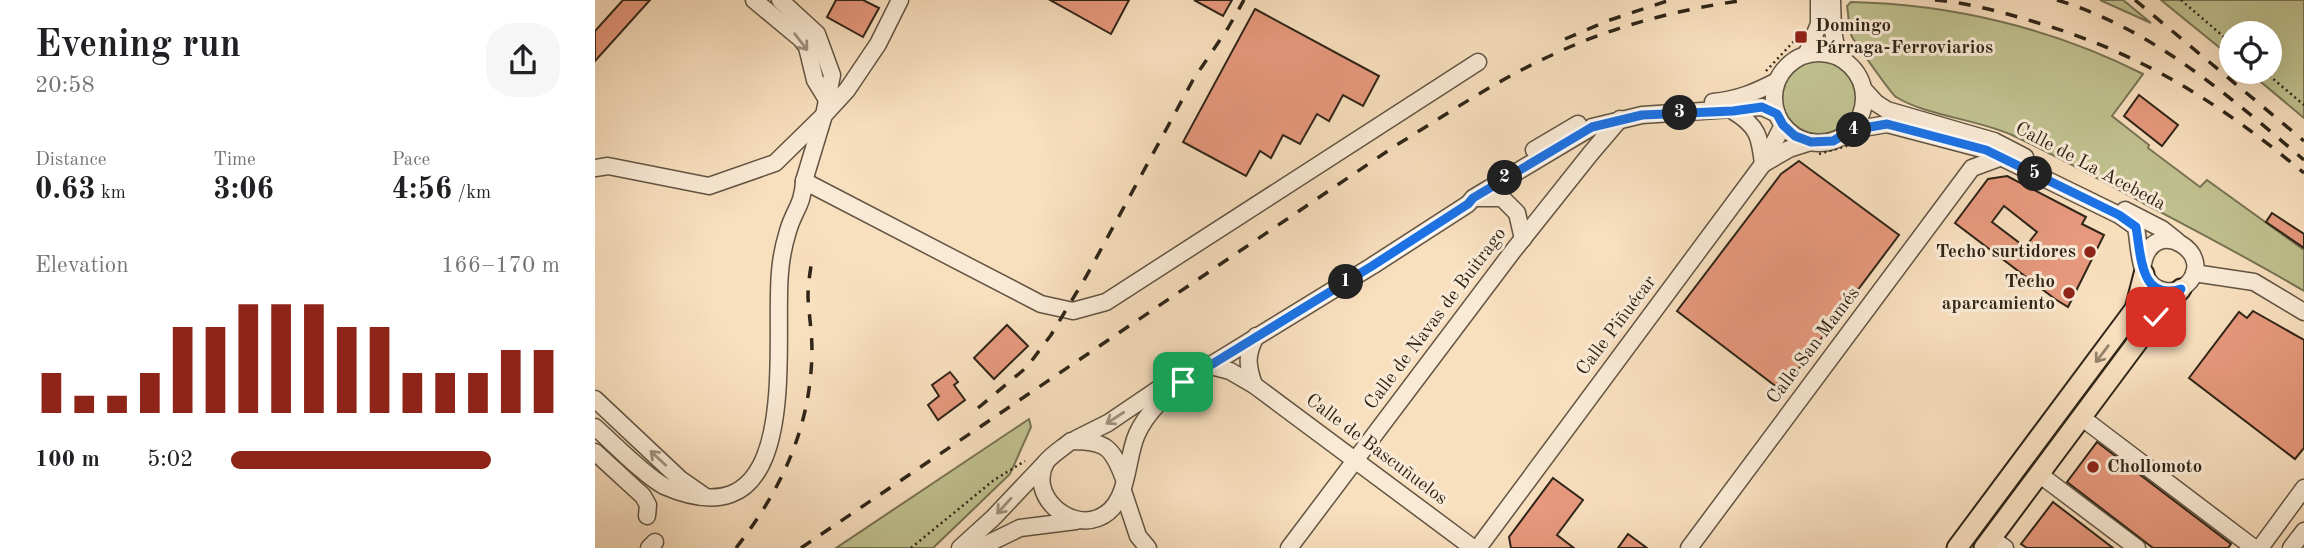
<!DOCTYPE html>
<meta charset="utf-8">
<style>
body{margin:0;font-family:"Old Standard TT",serif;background:#f6f6f6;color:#202124;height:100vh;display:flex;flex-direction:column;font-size:26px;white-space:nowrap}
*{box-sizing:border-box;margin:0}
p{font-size:23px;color:#757577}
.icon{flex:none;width:38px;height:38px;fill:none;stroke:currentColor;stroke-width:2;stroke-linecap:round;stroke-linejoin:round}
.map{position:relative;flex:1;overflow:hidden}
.sheet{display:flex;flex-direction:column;background:#fff;width:595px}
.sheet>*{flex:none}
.buttons{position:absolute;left:1624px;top:21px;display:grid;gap:14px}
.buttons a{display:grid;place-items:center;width:63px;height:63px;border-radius:50%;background:#fff;box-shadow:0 7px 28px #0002;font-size:35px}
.pin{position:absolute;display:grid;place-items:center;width:60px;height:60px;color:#fff;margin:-30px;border-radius:14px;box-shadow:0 4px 10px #0006}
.km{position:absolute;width:35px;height:35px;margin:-18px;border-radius:50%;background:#222;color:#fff;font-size:19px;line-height:35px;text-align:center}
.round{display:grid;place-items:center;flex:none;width:74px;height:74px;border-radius:28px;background:#f6f6f6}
.headline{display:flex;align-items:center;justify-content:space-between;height:119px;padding:0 35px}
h1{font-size:38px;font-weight:800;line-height:52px}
.figures{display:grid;grid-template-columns:repeat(3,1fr);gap:10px;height:119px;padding:7px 35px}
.figures div{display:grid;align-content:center}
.figures b{font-size:30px;font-weight:800}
.figures small{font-size:19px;font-weight:400}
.figures p{font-size:19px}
.chart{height:196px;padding:14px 35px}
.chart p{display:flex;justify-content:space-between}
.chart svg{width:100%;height:126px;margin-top:7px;stroke:#8f2418;stroke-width:6}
ul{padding:0 35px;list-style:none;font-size:23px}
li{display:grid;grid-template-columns:112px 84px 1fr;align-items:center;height:52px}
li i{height:18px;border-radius:9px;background:#8f2418}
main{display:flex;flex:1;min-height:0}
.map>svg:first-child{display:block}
.green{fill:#c0c18f;stroke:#787354;stroke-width:2}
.building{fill:#e7997d;stroke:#2f2518;stroke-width:2;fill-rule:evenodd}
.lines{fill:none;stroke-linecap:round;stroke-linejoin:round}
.minor-casing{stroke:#615442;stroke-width:19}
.major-casing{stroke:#2f2518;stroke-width:23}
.path{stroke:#2f2518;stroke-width:2.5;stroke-dasharray:2 3.5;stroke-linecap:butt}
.minor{stroke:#faead5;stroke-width:16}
.major{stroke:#f8dfbe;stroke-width:19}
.rail{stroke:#2f2518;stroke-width:3.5;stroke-dasharray:12 12;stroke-linecap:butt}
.oneway{stroke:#9f9180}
.oneway2{stroke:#94826b}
.route-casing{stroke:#fff;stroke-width:14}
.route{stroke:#1a73e8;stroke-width:9}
.poi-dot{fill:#8f2418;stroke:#faead5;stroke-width:2.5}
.labels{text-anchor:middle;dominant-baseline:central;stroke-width:6;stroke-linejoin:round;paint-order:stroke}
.poi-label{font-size:19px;font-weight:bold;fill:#2f2518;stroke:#faead5;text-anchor:start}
.street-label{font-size:19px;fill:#2f2518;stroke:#faead5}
</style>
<main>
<section class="sheet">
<div class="headline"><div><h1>Evening run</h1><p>20:58</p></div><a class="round"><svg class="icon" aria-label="share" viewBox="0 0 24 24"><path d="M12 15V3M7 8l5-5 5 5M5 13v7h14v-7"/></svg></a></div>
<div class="figures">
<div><p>Distance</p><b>0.63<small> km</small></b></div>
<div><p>Time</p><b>3:06</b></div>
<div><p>Pace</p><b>4:56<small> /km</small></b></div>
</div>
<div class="chart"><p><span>Elevation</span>166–170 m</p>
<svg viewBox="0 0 160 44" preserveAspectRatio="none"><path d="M5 44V30M15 44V38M25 44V38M35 44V30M45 44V14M55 44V14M65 44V6M75 44V6M85 44V6M95 44V14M105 44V14M115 44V30M125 44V30M135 44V30M145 44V22M155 44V22"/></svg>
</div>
<ul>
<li><b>100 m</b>5:02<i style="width:79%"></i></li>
</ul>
</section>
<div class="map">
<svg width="1709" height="548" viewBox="0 0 1709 548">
<rect width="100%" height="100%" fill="#f8dfbe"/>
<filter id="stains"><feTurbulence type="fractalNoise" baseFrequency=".00286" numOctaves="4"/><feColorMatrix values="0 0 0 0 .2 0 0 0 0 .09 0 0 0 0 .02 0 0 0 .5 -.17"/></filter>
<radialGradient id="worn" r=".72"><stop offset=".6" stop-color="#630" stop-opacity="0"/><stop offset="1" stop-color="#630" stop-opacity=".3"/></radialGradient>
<g class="green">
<polygon points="1505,0 1528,0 1556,23"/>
<polygon points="1566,0 1709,0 1709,118 1654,72 1675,72 1675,33 1636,33 1636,57"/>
<path d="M1256 2C1356 4 1457 28 1548 74L1517 116 1554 145 1553 148 1605 187 1612 180 1709 250V291C1657 260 1603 232 1550 204 1506 180 1462 156 1417 135 1381 119 1332 116 1301 97 1297 95 1260 42 1257 37 1253 27 1254 16 1252 6Z"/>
<circle cx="1224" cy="97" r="37"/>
<polygon points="434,419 436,427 415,474 338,548 241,548"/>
</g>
<g class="building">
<polygon points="28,0 55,0 0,61 0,31"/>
<polygon points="241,0 268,0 284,8 268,37 232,17"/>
<polygon points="455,0 534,0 516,34"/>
<polygon points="599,0 637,0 628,16"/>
<polygon points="660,9 784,76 768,106 748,95 734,121 722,114 705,144 688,135 676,158 665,151 651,176 588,142"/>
<polygon points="1544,95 1583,125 1567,146 1529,116"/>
<polygon points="1204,161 1304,235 1187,391 1082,311 1186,174"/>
<path d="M1412 176 1491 217 1487 224 1509 235 1473 307 1460 299 1360 223 1393 179ZM1409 206 1442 232 1430 247 1397 222Z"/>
<polygon points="1677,213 1709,234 1709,248 1671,222"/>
<polygon points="1658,311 1709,340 1709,448 1700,459 1594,378 1644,312 1652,318"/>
<polygon points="412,325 433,346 399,379 379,358"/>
<polygon points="355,372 363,382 359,385 370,400 343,420 333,405 344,396 337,385"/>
<polygon points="1502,442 1636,544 1633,548 1558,548 1472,482"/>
<polygon points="958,478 988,500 962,535 979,548 916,548 914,537"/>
<polygon points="1458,502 1518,548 1432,548 1426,544"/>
<polygon points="1033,534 1052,548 1023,548"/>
</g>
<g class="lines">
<g class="minor-casing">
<g id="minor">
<polyline points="159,0 206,39 212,47 220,80 231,98"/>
<polyline points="1237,0 1238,31 1243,56"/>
<circle cx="1224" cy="98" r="45"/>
<polyline points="1212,53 1224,24 1224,0"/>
<polyline points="1270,91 1281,103 1292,110 1399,141 1430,157"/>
<path d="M1118 102C1142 100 1161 92 1182 81"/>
<path d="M1138 111C1163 126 1165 137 1168 164"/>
<path d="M1257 130 1292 124 1391 150 1524 215 1541 227C1545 248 1543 287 1570 291 1577 292 1585 290 1590 286 1626 256 1558 212 1548 264"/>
<polyline points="939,150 983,124"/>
<polyline points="1168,164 1194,149 1216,142"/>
<polyline points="0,168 13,166 114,186 180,163 229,115 237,75 222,34 185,0"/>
<polyline points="209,181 229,115 252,90 283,44 305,0"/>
<polyline points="881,198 907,198 922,213 928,239"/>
<polyline points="1530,210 1567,229 1582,241"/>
<polyline points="1599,273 1659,282 1709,312"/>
<polyline points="612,365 635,371 659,385 878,548"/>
<path d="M659 385C652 365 651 355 661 336"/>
<polyline points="0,399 85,479 108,495"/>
<polyline points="1486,417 1659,548"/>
<path d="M0 427C18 443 49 475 69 486 211 548 178 344 185 272 186 259 189 244 193 231 199 210 208 205 209 181L446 304 478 311 511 302 883 62"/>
<polyline points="481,439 513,423 572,383"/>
<polyline points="0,452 48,496 53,505 52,516"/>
<polyline points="1444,474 1542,548"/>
<path d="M529 479C517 446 510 441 476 441 469 447 456 455 451 462 433 494 472 530 503 518 535 506 530 460 542 434 552 412 570 396 588 382L777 266 873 204 878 198 997 127 1047 115 1167 107 1182 114"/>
<polyline points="528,491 543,536 553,548"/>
<polyline points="1396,538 1410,548"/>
<polyline points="54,548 60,542"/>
<polyline points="365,548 398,518 451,462"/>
<polyline points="384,548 425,528 481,521"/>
<polyline points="694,548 918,251 996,153 1025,119"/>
<polyline points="883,548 1168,164 1188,125"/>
<polyline points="1094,548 1377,168 1407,157"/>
<polyline points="1665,548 1709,488"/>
<polyline points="1696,548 1709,531"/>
</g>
</g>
<g class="major-casing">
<g id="major">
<polyline points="1362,548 1540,309 1549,274"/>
<polyline points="1389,548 1561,317 1586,289"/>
</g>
</g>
<g class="path">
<polyline points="1586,0 1636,43"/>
<polyline points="1171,71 1202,38"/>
<polyline points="1670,72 1709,105"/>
<polyline points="1224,154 1258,144"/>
<polyline points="316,548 399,480 430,461"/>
</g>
<use href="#minor" class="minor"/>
<use href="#major" class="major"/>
<g class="rail">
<path d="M1340 0C1374 3 1407 12 1440 22 1546 53 1625 103 1709 173"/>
<path d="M1462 0C1558 29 1634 96 1709 160"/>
<polyline points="1540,0 1709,141"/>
<polyline points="970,39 1012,21 1075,0"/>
<polyline points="383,408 432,367 456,335 492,275 598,80 633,28 649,0"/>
<path d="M141 548C187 489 216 427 217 351 217 333 214 315 213 297 213 285 215 272 217 260"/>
<path d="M206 548 800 146C852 114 902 80 957 55 1018 26 1085 9 1151 0"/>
</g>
</g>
<defs><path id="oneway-shaft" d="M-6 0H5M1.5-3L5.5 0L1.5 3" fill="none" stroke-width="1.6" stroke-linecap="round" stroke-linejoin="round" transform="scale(1.75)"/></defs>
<g class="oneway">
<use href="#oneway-shaft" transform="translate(206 42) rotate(52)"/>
<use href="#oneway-shaft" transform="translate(520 418) rotate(147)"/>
<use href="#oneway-shaft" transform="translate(63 458) rotate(-137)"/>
<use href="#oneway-shaft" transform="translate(409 506) rotate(132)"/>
</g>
<use class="oneway2" href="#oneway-shaft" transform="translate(1507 354) rotate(127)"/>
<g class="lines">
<g class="route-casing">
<path id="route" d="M588 382 777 266 873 204 878 198 997 127 1047 115 1138 111 1167 107 1182 114 1188 125 1200 136 1216 142 1238 141 1257 130 1292 124 1391 150 1524 215 1541 227C1546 255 1545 302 1586 289L1561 317"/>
</g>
<use href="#route" class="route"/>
</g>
<g class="poi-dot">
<rect x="1199" y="30" width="14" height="14" rx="3.5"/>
<circle cx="1495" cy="252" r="7"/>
<circle cx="1474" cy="293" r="7"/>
<circle cx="1498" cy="467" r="7"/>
</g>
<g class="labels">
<g class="poi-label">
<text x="1220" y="26">Domingo<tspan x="1220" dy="22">Párraga-Ferroviarios</tspan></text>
<text x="1481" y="252" text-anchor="end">Techo surtidores</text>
<text x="1460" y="282" text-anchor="end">Techo<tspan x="1460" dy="22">aparcamiento</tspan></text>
<text x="1512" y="467">Chollomoto</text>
</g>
<g class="street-label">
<text transform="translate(1495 167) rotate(28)">Calle de La Acebeda</text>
<text transform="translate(841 319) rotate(-53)">Calle de Navas de Buitrago</text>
<text transform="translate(1022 326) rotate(-53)">Calle Piñuécar</text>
<text transform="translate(1219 346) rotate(-53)">Calle San Mamés</text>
<text transform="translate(781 450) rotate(37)">Calle de Bascuñuelos</text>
</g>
</g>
<rect width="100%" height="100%" filter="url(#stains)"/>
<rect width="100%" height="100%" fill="url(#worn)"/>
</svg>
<div class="buttons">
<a><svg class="icon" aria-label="locate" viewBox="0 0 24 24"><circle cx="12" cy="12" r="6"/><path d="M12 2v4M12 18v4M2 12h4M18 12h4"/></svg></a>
</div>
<div class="pin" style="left:588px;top:382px;background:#1e9e55"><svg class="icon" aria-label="arrive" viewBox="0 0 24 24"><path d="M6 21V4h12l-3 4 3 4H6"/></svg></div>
<div class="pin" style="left:1561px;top:317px;background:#d93025"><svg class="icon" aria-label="check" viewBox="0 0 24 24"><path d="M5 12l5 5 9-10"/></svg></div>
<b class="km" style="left:751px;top:282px">1</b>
<b class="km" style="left:910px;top:178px">2</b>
<b class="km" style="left:1085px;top:113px">3</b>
<b class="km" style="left:1259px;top:130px">4</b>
<b class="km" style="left:1440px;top:174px">5</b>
</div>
</main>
